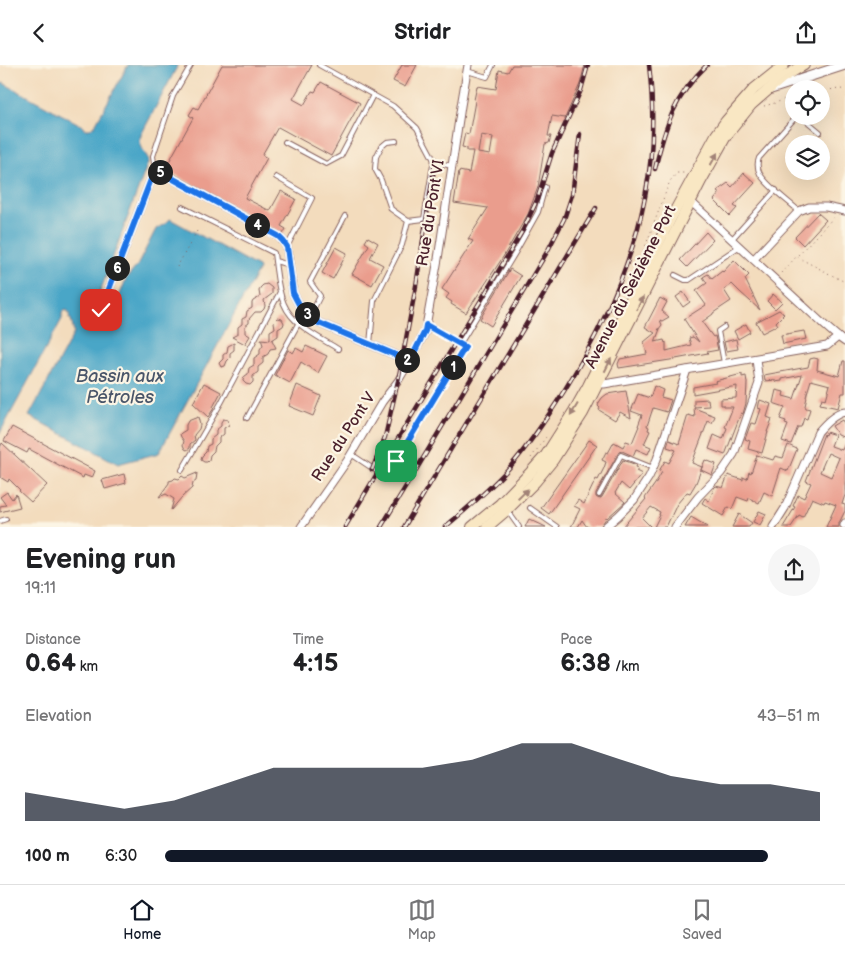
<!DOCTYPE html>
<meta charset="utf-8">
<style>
body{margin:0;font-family:"Balsamiq Sans",sans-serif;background:#f6f6f6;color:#202124;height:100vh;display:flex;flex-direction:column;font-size:19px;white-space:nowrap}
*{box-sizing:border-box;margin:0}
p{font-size:16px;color:#757577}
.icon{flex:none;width:28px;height:28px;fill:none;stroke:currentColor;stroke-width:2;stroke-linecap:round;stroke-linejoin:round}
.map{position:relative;height:462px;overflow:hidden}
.panel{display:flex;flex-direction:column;background:#fff;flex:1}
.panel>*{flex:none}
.buttons{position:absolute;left:785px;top:15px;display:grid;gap:10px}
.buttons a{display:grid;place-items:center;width:45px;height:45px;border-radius:50%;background:#fff;box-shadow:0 5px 20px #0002;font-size:25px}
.pin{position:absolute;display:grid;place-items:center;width:42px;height:42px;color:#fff;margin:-21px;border-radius:10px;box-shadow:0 2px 8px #0006}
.km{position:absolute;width:25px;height:25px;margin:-12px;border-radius:50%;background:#222;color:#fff;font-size:14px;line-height:25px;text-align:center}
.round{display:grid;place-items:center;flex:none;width:52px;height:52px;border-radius:26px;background:#f6f6f6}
.headline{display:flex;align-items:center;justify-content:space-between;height:85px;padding:0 25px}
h1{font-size:28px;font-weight:800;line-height:38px}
.metrics{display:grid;grid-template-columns:repeat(3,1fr);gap:8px;height:85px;padding:5px 25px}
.metrics div{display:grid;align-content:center}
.metrics b{font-size:25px;font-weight:800}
.metrics small{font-size:14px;font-weight:400}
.metrics p{font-size:14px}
.chart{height:140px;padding:10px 25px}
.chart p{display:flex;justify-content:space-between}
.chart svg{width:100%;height:90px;margin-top:5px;fill:#111827;opacity:.7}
ul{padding:0 25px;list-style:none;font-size:16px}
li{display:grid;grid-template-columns:80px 60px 1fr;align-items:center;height:38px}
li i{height:12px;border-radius:6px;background:#111827}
header{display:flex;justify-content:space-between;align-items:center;height:65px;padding:0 25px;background:#fff;font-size:22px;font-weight:800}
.tabs{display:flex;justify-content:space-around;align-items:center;height:70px;border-top:1px solid #e0e0e0;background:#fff;font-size:14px;color:#757577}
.tabs a{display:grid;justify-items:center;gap:2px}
.tabs .selected{color:#111827}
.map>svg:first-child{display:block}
.water{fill:#48a6c7;stroke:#496279}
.building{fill:#ea9d8d;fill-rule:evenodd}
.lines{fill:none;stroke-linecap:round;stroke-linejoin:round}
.service-casing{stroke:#85615e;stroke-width:6}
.minor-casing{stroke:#85615e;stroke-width:9}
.tertiary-casing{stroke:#85615e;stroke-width:11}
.secondary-casing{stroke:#85615e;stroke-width:12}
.path{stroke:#85615e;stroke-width:1;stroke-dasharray:1 4;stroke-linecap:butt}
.service{stroke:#fff;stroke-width:4}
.minor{stroke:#fff;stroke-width:7}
.tertiary{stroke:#fff;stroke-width:9}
.secondary{stroke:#f9e7c3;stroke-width:10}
.rail-casing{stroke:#4a1f2b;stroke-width:4.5}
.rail{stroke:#fcf5e5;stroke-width:2.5;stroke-dasharray:8;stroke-linecap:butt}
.oneway{fill:#a28377}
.route-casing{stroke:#fff;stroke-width:10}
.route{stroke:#1a73e8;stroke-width:6}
.labels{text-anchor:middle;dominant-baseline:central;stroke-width:4.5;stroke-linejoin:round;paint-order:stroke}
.street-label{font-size:16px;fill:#4a1f2b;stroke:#fcf5e5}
.water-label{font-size:18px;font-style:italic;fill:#495569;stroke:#fcf5e5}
</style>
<header><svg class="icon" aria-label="back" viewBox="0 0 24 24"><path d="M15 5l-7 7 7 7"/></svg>Stridr<svg class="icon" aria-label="share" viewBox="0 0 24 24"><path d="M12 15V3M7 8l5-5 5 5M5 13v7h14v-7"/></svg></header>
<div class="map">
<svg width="845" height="462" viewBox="0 0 845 462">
<rect width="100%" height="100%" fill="#fcf5e5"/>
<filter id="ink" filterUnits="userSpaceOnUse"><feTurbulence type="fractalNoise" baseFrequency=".02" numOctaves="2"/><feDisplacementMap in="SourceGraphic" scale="10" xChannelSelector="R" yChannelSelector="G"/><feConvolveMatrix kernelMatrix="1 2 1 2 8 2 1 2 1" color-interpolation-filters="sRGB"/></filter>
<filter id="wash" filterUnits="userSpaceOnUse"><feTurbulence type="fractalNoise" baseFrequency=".0096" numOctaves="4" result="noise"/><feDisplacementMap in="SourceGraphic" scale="20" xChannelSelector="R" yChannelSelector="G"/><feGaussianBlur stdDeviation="1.12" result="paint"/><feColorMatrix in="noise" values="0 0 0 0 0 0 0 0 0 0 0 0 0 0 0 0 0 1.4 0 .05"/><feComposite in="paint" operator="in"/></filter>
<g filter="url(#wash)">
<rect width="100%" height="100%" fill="#f3dcbd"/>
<path class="water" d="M128 0H178L141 70C138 80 144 86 149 95L97 235 89 237 91 250 88 251 89 252 92 254 112 250 126 214 137 201 156 164 166 158 170 154 258 202 259 204 159 388 118 399 29 351 74 268 71 254 68 253 70 251 69 248 67 245 64 246 62 248V254L0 368V20L3 18 83 61 85 64H90L95 60Z"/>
<g id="blocks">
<g class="building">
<polygon points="222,0 312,0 293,34 304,40 312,26 315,27 321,17 360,38 331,91 278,62 262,90 267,93 245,133 270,146 281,126 296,134 281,161 286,164 283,169 165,104 193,53 189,50 194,42 198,44"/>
<polygon points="402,0 417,0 405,22 393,16"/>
<path d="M512 0H585L580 19 565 53 552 51 548 71H551L549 78 545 79 538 122 528 149 503 192 466 248 451 239 452 237 446 233 449 229 442 224 473 176 468 174 488 143 454 138 459 106 469 108 473 86H467V83L462 82 465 68 469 69 475 36 474 35 477 21 496 24 499 5 508 7ZM481 70 493 72 490 90 478 88Z"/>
<polygon points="744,108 755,118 734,141 737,143 730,151 714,135 720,128 717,126 728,118 732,122"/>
<polygon points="818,148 826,155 803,180 795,172"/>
<polygon points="706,167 713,175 687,202 680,195"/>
<polygon points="368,172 378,178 370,193 383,200 372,220 352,209 369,180 365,177"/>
<polygon points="336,182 347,188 333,214 322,208"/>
<polygon points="734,195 749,210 745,214 760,245 740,227 732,219 724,225 731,236 713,248 713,249 702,257 713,272 715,271 718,285 707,287 708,288 670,295 619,303 618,299 620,294 647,289 644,277 655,268 645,262 660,233 667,237 662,246 669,252 662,256 660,255 662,260 658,265 660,264 655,277 664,275 665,278 666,277 666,286 691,280 689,273 693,272 699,277 684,254 706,240 696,226 707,218 703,212 708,209 712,214 722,206 723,207"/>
<polygon points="510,204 521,211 491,261 480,254"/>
<polygon points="267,219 272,223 272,229 264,235 265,241 264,244 261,247 255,247 249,254 249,258 245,261 245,268 250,271 245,279 232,272 238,269 238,262 242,259 242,254 246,252 247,246 252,243 252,238 253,236 260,232 259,226 260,223 263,220"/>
<polygon points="683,227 690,237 683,242 676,232"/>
<polygon points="773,229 782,237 775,244 767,236"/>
<polygon points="779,245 784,249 776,257 778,260 762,268 756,257"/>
<polygon points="278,253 282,254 284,258 283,261 278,264 278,271 272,275 276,283 270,284 268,289 263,292 263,298 258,302 258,307 253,311 253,317 250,320 246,319 243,316 243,314 245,311 248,309 249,303 254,300 254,293 260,289 260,284 263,280 261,274 270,275 270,266 275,263 274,257"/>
<polygon points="746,259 750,267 738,274 734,266"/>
<polygon points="804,266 806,274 783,279 781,270"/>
<polygon points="736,274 738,284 726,286 724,277"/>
<polygon points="234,278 234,285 230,288 230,293 227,296 225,301 221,302 219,298 223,294 223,290 227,287 228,281"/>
<polygon points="306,281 327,291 318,308 301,297 290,318 275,310 288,285 293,288 296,283 303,287"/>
<polygon points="814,293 818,294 817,305 839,311 843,296 845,296 845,328 842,328 838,343 820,339 822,333 826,334 830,320 811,315 807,328 806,332 807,332 805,341 806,343 810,344 807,354 804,353 801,362 798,362 791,379 782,376 788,360 785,359 786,356 780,354 785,342 773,338 776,325 784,327 783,331 794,334 802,310 782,314 782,316 775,317 775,315 765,316 764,310 808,302 810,294"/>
<polygon points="742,309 742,312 746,311 747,318 746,338 743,349 741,348 725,390 709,384 714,370 723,374 727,363 725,362 733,342 724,342 724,340 721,340 721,334 736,333 737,321 693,329 693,322 710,319 716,318 715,316"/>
<polygon points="204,318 221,327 213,342 214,343 208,352 193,338"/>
<polygon points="297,320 321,331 313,351 289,341"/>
<polygon points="654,321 663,325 661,332 671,335 667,347 653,343 647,361 649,362 648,365 650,366 644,379 651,382 648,389 636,384 633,391 622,386 619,387 596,428 596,432 599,434 602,432 623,395 637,400 636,402 638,403 636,406 642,409 629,425 621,418 615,428 625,437 607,453 606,452 605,455 600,462 587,462 582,455 578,462 571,462 580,444 574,441 578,435 584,439 596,414 598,415 604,403 606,397 602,395 606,387 608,388 614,377 623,382 626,376 632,378 639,361 638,361 642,350 631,346 638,329 650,333"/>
<polygon points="626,326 631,353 620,347 615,355 599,345 600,343 598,341 599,339 598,339 602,333 607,329"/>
<polygon points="708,334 709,341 694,342 694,335"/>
<polygon points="760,335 771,339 767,352 772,354 767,367 768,367 762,388 748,384 750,376 745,374 751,358 756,359 761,344 758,343"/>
<polygon points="694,343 715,351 712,358 708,356 692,398 702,402 696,418 690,428 687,427 677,439 666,462 654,462 660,450 659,450 660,447 651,442 642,453 651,462 623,462 646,434 645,433 655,419 662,407 659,406 665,396 669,398 676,385 667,382 669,375 679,379 688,350 695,352"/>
<polygon points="198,352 200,360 199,364 194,370 195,375 190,379 190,383 187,385 185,384 183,380 184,376 181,372 180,369 181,368 186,365 186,360 188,356"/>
<polygon points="223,354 228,355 229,360 224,363 224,369 219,373 219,377 215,381 214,386 210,390 209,395 207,397 204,397 201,395 202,391 206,387 207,381 211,379 211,374 216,370 216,365 221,361 221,357"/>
<polygon points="842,355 845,360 845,373 838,370 832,361"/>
<polygon points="12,362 95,406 92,413 84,410 83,413 29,384 27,388 4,376"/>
<path d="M826 367 835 370 831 381 842 385 845 378V430L842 439 845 440V446L839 458V462H826L836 440 825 436 824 438 812 433 803 452 799 450 791 462H783L795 442 793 441 798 430 804 433 811 418 806 416 824 369 825 370ZM828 388 839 393 831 412 820 407Z"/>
<polygon points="589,375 597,380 549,449 541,443"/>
<polygon points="2,378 47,420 31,437 19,426 20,425 9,414 8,417 0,412 0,383"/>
<polygon points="788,380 797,384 788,406 781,403 772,431 764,427 759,438 749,433 748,436 737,432 732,444 728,442 723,451 702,438 705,433 709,436 714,423 716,421 723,423 728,410 743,415 743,412 747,414 749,407 751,408 757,390 773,395 775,391 783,393"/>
<polygon points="705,395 716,399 712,410 701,405"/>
<polygon points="197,408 196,416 193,418 192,423 182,432 171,445 174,434 166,429 159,432 169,418 169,416 173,415 175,413 179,414 182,411 185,413"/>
<polygon points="124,409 126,418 105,424 102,415"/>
<polygon points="7,427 12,434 16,429 20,442 0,447 0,441 6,440 0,432"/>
<polygon points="759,446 766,449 760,460 753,457"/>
<polygon points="739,449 752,458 749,462 732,462"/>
<polygon points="691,452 708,462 685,462"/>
<polygon points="529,454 546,462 525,462"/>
</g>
</g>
</g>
<g filter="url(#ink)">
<use href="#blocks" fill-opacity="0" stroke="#85615e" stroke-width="1"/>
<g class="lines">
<g class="service-casing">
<g id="service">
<polyline points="319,0 393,41 417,63 435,97 452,101"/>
<polyline points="467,6 487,12 493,0"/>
<polyline points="285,77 326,99 341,91 373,30"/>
<polyline points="155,104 153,91 173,31 191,0"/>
<polyline points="276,112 312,133 287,182"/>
<polyline points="182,142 274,188 275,196 290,200"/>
<path d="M799 146C788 136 767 121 760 109 757 103 757 98 759 93L794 54 798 52H802L820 67"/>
<polyline points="408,156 424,154 434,94"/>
<polyline points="732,174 776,125"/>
<path d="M275 196C277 211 278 226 284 239 293 261 319 272 338 284"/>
<polyline points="675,210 685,215 689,215 740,181"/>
<polyline points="310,251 320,231 310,217 345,151"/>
<polyline points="724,262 718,266 724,298"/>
<polyline points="370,279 374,236 402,180 408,156 391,144 381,115 375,104 376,92 381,82 387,77 396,76"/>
<polyline points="460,279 515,188 538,147 545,122"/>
<polyline points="247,353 298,259"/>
<polyline points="351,389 378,407 396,396 465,282 426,260"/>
<polyline points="182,405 221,338 280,227"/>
<polyline points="599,430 621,390 653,403"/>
<polyline points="530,443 557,462"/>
<polyline points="507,445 519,462"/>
<polyline points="0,456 6,454"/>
</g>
</g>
<g class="minor-casing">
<g id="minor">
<polyline points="688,134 822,258 838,272 845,277"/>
<polyline points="754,194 799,146 809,142 826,142 845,146"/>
<polyline points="101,245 155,104 278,171 283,176 287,182 293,228 302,245 319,258 410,296"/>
<polyline points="599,318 604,319 827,281 838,272"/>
<polyline points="844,460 845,458"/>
<polyline points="301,462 347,396 382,337 398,316 410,296 425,267 438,194 461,41 468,0"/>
<polyline points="605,462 618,451 634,435 649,412 657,394 687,305"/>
<polyline points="675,462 698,432 721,408 734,389 759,318 756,294"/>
<path d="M773 462 785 443 818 367C825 359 834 349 845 347"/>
</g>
</g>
<g class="tertiary-casing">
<polyline id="tertiary" points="771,24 845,0"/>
</g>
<g class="secondary-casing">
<g id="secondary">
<polyline points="472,462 500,439 529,409 546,390 574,346 588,321 671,153 716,70 726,56 754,24 784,0"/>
<polyline points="487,462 507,445 535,417 553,395 583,348 701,116 726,71 751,40 782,13 804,0"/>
</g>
</g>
<g class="path">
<polyline points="821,25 845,24"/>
<polyline points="764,41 775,38 794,31"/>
<polyline points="642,190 670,116 677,108 685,108"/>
<polyline points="797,192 845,217"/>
<polyline points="177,202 197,166"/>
<polyline points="781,208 835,151"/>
<polyline points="531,393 546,372"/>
</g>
<use href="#service" class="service"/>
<use href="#minor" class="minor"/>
<use href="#tertiary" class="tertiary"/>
<use href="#secondary" class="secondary"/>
<g class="rail-casing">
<g id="rail">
<path d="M655 104C665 62 674 31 707 0"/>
<polyline points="372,405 385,372 398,316 416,221 435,97"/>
<polyline points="345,462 523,165 537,135 552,88 581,25 588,0"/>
<polyline points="381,462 416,405 547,187 564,154 572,130 580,69"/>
<polyline points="404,462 596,143"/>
<path d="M445 462C468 443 489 425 509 403 530 379 547 353 564 326 601 266 632 201 645 132 654 88 654 44 649 0"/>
</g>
</g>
<use href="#rail" class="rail"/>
</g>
<defs><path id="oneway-solid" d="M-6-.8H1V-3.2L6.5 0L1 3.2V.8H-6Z" transform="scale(1.25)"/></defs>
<g class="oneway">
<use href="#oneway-solid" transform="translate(714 94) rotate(-61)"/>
<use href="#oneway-solid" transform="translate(640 238) rotate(-63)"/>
<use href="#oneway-solid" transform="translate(608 300) rotate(-63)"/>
<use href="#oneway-solid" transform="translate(574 345) rotate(121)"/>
<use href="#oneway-solid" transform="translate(523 429) rotate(-45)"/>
</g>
</g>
<g class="lines" filter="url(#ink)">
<g class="route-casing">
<polyline id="route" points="101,245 155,104 278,171 283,176 287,182 293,228 302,245 319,258 410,296 425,266 426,260 465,282 396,396"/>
</g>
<use href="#route" class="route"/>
</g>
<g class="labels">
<g class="street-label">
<text transform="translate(431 148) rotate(-81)">Rue du Pont VI</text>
<text transform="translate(631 222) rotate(-63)">Avenue du Seizième Port</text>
<text transform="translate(344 372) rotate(-57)">Rue du Pont V</text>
</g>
<g class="water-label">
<text x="120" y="311">Bassin aux<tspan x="120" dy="21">Pétroles</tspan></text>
</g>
</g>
</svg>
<div class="buttons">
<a><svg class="icon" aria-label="locate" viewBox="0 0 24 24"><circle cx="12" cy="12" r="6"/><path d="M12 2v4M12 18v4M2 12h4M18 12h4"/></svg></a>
<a><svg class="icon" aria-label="layers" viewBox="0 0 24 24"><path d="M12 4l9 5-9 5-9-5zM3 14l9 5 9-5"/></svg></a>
</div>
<div class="pin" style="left:396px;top:396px;background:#1e9e55"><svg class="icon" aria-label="arrive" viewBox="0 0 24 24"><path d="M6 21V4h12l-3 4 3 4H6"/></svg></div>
<div class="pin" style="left:101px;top:245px;background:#d93025"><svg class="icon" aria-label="check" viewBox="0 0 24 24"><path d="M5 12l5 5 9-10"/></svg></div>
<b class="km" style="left:453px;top:302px">1</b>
<b class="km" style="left:407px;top:295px">2</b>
<b class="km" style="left:307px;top:249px">3</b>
<b class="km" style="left:257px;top:160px">4</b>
<b class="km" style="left:160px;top:107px">5</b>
<b class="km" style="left:117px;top:203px">6</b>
</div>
<section class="panel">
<div class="headline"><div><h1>Evening run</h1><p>19:11</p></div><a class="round"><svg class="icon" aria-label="share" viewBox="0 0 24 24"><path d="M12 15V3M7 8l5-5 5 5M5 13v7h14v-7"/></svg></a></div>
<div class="metrics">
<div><p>Distance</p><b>0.64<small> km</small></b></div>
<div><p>Time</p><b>4:15</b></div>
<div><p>Pace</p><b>6:38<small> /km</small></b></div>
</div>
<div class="chart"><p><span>Elevation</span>43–51 m</p>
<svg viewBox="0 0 160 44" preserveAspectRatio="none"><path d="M0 44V30L10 34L20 38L30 34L40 26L50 18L60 18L70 18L80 18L90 14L100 6L110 6L120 14L130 22L140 26L150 26L160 30V44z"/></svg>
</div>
<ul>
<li><b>100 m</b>6:30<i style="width:92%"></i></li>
</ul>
</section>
<nav class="tabs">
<a class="selected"><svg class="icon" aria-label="home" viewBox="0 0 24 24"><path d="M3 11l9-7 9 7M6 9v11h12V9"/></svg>Home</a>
<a><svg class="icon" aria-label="map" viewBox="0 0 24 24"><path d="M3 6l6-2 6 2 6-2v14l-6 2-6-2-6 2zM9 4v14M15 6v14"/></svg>Map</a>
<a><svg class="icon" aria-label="saved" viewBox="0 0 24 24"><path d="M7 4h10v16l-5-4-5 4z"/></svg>Saved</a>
</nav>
